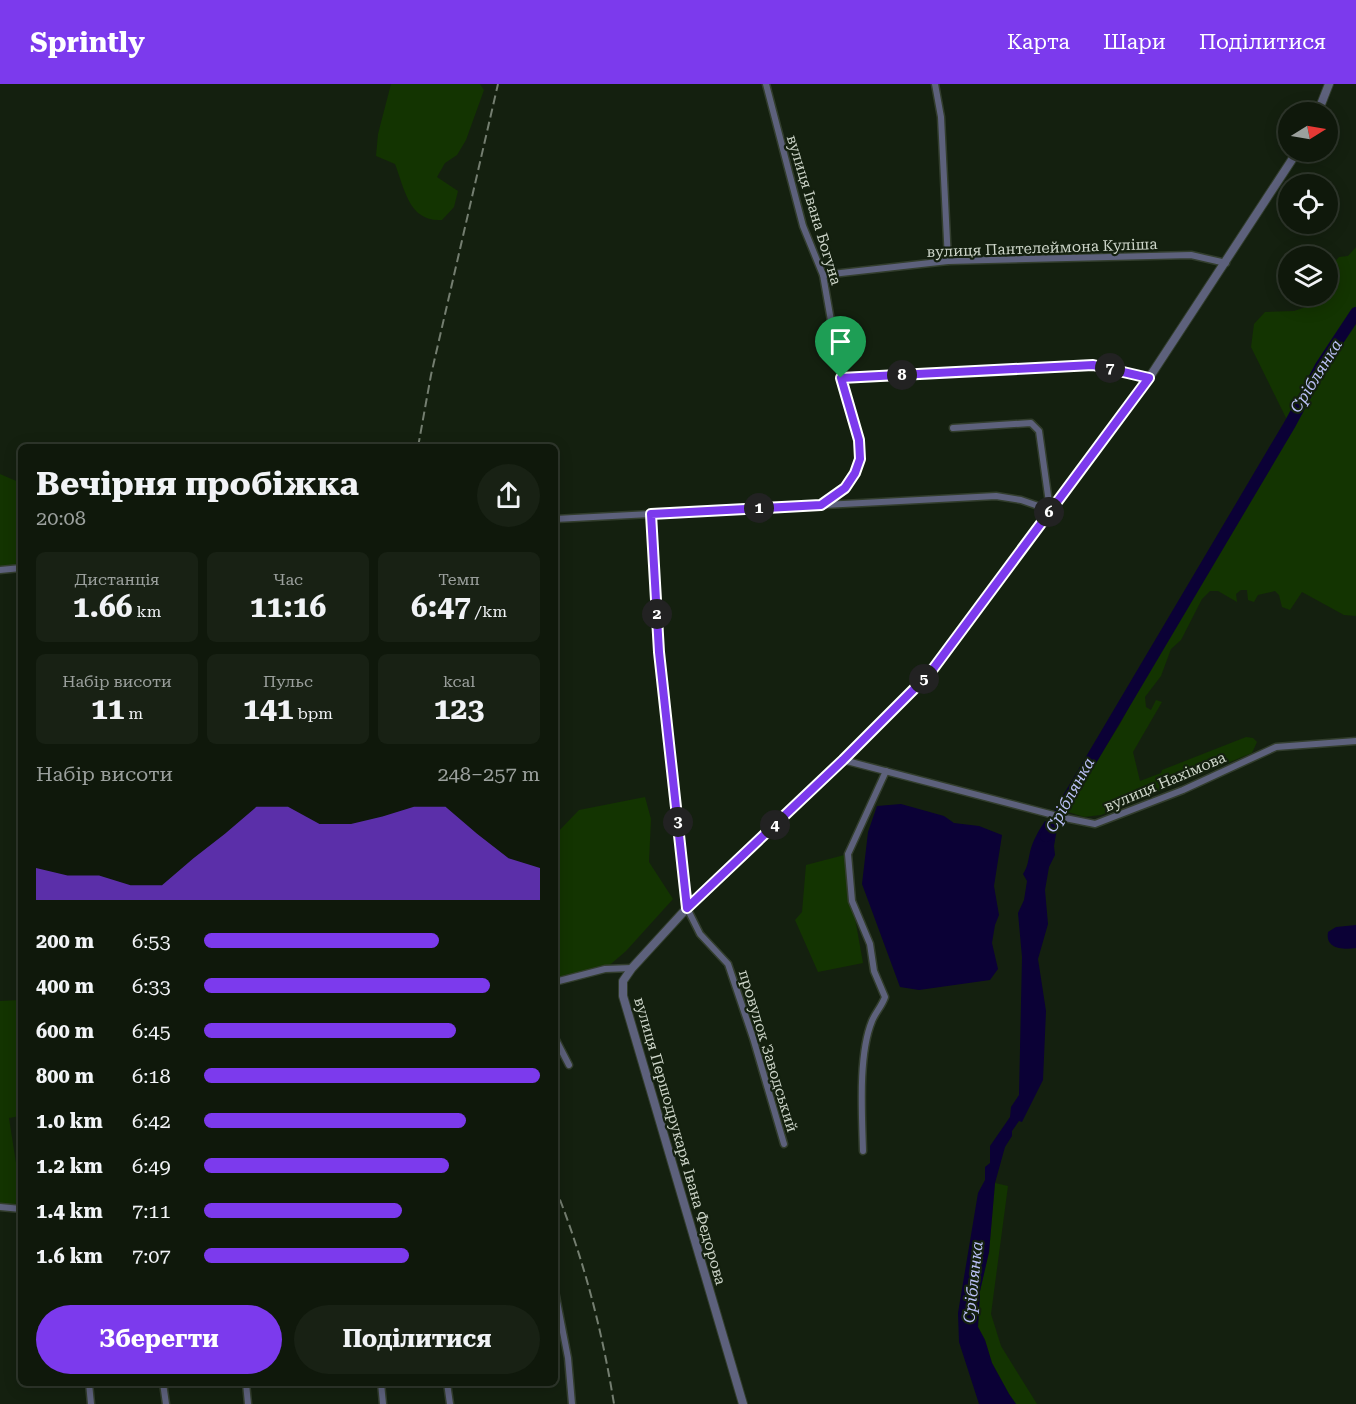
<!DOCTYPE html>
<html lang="uk">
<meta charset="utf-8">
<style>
body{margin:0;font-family:"Roboto Serif",serif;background:#182114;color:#f1f3f6;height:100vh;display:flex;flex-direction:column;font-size:22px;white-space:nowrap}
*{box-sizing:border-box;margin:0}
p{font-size:20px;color:#9ba09d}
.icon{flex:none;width:33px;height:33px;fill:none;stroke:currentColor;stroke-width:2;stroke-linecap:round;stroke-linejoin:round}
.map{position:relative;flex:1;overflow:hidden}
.details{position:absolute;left:18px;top:360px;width:540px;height:942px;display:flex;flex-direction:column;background:#0f180b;border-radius:9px;box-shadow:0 3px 15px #0003,0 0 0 2px #2f372c}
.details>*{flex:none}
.needle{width:39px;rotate:79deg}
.fabs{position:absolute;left:1278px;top:18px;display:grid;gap:12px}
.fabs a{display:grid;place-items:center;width:60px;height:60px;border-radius:50%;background:#0f180b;box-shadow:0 3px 15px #0003,0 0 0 2px #2f372c;font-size:30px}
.pin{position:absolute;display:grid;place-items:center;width:51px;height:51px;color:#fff;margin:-62px -26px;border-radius:50% 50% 50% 0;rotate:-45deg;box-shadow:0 0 6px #0007}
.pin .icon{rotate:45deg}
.km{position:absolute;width:30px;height:30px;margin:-15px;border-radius:50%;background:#222;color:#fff;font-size:16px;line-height:30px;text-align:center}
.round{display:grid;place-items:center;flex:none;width:63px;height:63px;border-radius:32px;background:#182114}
.overview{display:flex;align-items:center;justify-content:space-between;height:102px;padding:0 18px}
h1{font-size:33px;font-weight:700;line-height:45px}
.metrics{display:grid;grid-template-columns:repeat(3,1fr);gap:9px;height:102px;padding:6px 18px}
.metrics div{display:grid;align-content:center;border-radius:9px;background:#182114;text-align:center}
.metrics b{font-size:30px;font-weight:700}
.metrics small{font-size:16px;font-weight:400}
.metrics p{font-size:16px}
.chart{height:168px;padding:12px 18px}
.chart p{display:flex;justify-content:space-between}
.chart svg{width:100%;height:108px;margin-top:6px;fill:#7c3aed;opacity:.7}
.button{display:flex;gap:12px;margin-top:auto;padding:12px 18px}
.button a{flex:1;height:69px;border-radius:36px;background:#7c3aed;color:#fff;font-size:24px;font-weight:700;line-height:69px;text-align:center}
.button a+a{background:#182114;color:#f1f3f6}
ul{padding:0 18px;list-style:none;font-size:20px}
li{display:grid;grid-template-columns:96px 72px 1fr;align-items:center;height:45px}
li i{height:15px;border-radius:8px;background:#7c3aed}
header{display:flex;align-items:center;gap:36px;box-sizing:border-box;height:84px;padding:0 30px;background:#7c3aed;color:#fff}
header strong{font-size:28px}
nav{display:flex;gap:33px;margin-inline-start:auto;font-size:21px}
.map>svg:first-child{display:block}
.green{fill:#133401}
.water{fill:#0b0136}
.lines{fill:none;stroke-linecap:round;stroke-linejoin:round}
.river{stroke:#0b0136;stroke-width:12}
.minor-casing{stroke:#323d2d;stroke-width:9}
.tertiary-casing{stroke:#323d2d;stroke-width:10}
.minor{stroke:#5d617c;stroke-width:6}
.tertiary{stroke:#5d617c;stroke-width:8}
.rail{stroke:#747e70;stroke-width:2;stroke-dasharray:9 4.5;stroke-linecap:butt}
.route-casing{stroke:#fff;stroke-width:12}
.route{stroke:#7c3aed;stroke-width:8}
.labels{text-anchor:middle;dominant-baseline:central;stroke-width:4.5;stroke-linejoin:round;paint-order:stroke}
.street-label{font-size:15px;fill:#cdd5c9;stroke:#14200f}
.water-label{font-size:16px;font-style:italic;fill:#bbc1f8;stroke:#14200f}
</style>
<header>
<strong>Sprintly</strong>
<nav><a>Карта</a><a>Шари</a><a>Поділитися</a></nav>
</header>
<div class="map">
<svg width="1356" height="1320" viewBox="0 0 1356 1320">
<rect width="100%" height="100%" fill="#14200f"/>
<g class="green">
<path d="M391 0H480L484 6 466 56 457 71 445 79 437 93 458 107 454 123 442 136C409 138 405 106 395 80L376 72 378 50Z"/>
<polygon points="1356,163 1356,532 1344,531 1302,508 1290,526 1282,523 1279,511 1275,507 1258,511 1254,518 1248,516 1247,506 1241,506 1236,510 1237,518 1218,507 1210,507 1202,515 1181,556 1171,565 1161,592 1145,613 1146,623 1151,626 1156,616 1162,618 1133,668 1140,697 1161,689 1162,686 1246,653 1253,654 1257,658 1252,669 1101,731 1084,733 1065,727 1120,640 1150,582 1210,478 1225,447 1289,340 1251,263 1254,240 1265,228 1294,227 1309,222 1308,212 1328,212 1328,185 1339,173 1348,172"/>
<polygon points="0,390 21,399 21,484 0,486"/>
<polygon points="645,713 651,735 649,778 673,815 626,867 605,885 555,897 555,751 579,726"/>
<polygon points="848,770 852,817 863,879 818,888 795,836 802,828 806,781"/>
<polygon points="21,916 21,1032 9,1034 21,1111 21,1125 0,1123 0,917"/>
<polygon points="995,1099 1008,1102 991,1230 1001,1262 1037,1320 1016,1320 1009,1310 992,1279 985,1256 978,1243 980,1207 989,1168"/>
</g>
<g class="water">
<polygon points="901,720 944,732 954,739 979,742 1002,751 994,802 999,831 995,841 992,859 998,885 990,896 919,906 900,903 862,800 868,748 877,722"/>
<path d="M1045 737 1058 739 1054 762 1055 771 1049 783 1045 806 1048 840 1038 875 1046 927 1043 996 1022 1038 1019 1037 1012 1047V1052L1005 1063 995 1099 989 1168 980 1207 978 1243 985 1256 992 1279 1009 1310 1016 1320H979L959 1258 958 1229 978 1109 985 1096V1083L990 1079V1062L1010 1033 1011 1023 1019 1011 1022 873 1018 829 1024 816 1027 797 1023 790C1028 782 1028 777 1030 768 1033 756 1039 746 1045 737Z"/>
<path d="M1356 841V864C1343 866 1325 865 1328 848L1336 843Z"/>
</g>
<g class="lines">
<polyline class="river" points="1046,752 1290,340 1321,282 1356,229"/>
<g class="minor-casing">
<g id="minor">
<polyline points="766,0 803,142 823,191 841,294 859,356 860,375 855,389 845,404 821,421"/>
<polyline points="935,0 941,33 948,177"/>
<polyline points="823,191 948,177 1191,171 1226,179"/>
<polyline points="841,294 1093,281 1149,294"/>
<polyline points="651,430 659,568 687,824 700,850 728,880 753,954 784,1060"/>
<polyline points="555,435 996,412 1021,416 1050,426 1039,347 1031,339 953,344"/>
<polyline points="0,486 21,484"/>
<polyline points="843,676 1065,734 1095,740 1183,706 1276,663 1356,657"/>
<polyline points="555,898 605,885 632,884"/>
<polyline points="555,954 569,981"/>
<path d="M863 1067C862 1030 858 971 872 937 875 929 882 922 885 913L874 887 870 860 852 817 848 770 886 687"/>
<polyline points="0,1123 21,1125"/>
<polyline points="555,1207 568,1274 572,1320"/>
<polyline points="89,1299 91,1320"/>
<polyline points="163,1299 166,1320"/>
<polyline points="246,1299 248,1320"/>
<polyline points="381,1299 383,1320"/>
<polyline points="447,1299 450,1320"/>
</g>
</g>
<g class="tertiary-casing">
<g id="tertiary">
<polyline points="1318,28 1329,0"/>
<polyline points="743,1320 623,912 623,897 632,884 687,824 843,676 930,589 1149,294 1297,68"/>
</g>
</g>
<use href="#minor" class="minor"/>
<use href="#tertiary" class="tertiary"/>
<g class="rail">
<polyline points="418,363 431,291 498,0"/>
<path d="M555 1103C583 1173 602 1245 614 1320"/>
</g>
</g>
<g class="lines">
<g class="route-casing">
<polygon id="route" points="1093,281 1149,294 930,589 843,676 687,824 659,568 651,430 821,421 845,404 855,389 860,375 859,356 841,294"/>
</g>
<use href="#route" class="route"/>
</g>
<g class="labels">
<g class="street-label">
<text transform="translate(814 126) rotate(73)">вулиця Івана Богуна</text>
<text transform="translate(1042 164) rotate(-2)">вулиця Пантелеймона Куліша</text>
<text transform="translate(1165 698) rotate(-23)">вулиця Нахімова</text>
<text transform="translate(768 967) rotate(73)">провулок Заводський</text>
<text transform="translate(680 1057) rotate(74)">вулиця Першодрукаря Івана Федорова</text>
</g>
<g class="water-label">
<text transform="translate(1316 292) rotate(-58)">Сріблянка</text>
<text transform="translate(1070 711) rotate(-61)">Сріблянка</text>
<text transform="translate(973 1198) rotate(-84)">Сріблянка</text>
</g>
</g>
</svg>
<div class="fabs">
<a><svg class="needle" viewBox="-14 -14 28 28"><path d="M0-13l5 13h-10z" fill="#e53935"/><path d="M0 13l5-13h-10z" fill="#9ba09d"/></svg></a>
<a><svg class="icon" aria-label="locate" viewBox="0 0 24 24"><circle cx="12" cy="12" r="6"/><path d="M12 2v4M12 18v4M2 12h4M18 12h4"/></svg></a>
<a><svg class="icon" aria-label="layers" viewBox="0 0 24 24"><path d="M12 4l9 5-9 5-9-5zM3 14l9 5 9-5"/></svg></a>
</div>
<div class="pin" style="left:841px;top:294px;background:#1e9e55"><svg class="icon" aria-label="arrive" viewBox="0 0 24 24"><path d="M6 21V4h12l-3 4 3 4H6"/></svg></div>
<b class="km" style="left:759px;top:424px">1</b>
<b class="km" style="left:657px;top:530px">2</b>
<b class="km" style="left:678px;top:738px">3</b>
<b class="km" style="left:775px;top:741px">4</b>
<b class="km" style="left:924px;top:595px">5</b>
<b class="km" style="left:1049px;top:428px">6</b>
<b class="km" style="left:1110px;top:284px">7</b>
<b class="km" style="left:902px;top:291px">8</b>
<section class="details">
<div class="overview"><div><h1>Вечірня пробіжка</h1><p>20:08</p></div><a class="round"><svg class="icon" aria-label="share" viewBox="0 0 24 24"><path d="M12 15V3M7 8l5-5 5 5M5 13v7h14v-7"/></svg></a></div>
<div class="metrics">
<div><p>Дистанція</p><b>1.66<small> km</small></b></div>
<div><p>Час</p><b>11:16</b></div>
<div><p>Темп</p><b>6:47<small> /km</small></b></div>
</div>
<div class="metrics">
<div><p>Набір висоти</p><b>11<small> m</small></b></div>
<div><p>Пульс</p><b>141<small> bpm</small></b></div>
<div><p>kcal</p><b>123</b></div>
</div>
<div class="chart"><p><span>Набір висоти</span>248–257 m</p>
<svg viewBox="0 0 160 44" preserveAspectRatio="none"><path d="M0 44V31L10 34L20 34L30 38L40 38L50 27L60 17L70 6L80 6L90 13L100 13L110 10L120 6L130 6L140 17L150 27L160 31V44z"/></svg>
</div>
<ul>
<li><b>200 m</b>6:53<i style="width:70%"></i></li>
<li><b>400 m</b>6:33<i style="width:85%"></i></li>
<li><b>600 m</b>6:45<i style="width:75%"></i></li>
<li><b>800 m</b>6:18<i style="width:100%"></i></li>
<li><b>1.0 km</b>6:42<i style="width:78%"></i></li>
<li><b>1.2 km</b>6:49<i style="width:73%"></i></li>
<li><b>1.4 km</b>7:11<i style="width:59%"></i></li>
<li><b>1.6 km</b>7:07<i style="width:61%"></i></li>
</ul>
<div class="button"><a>Зберегти</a><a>Поділитися</a></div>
</section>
</div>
